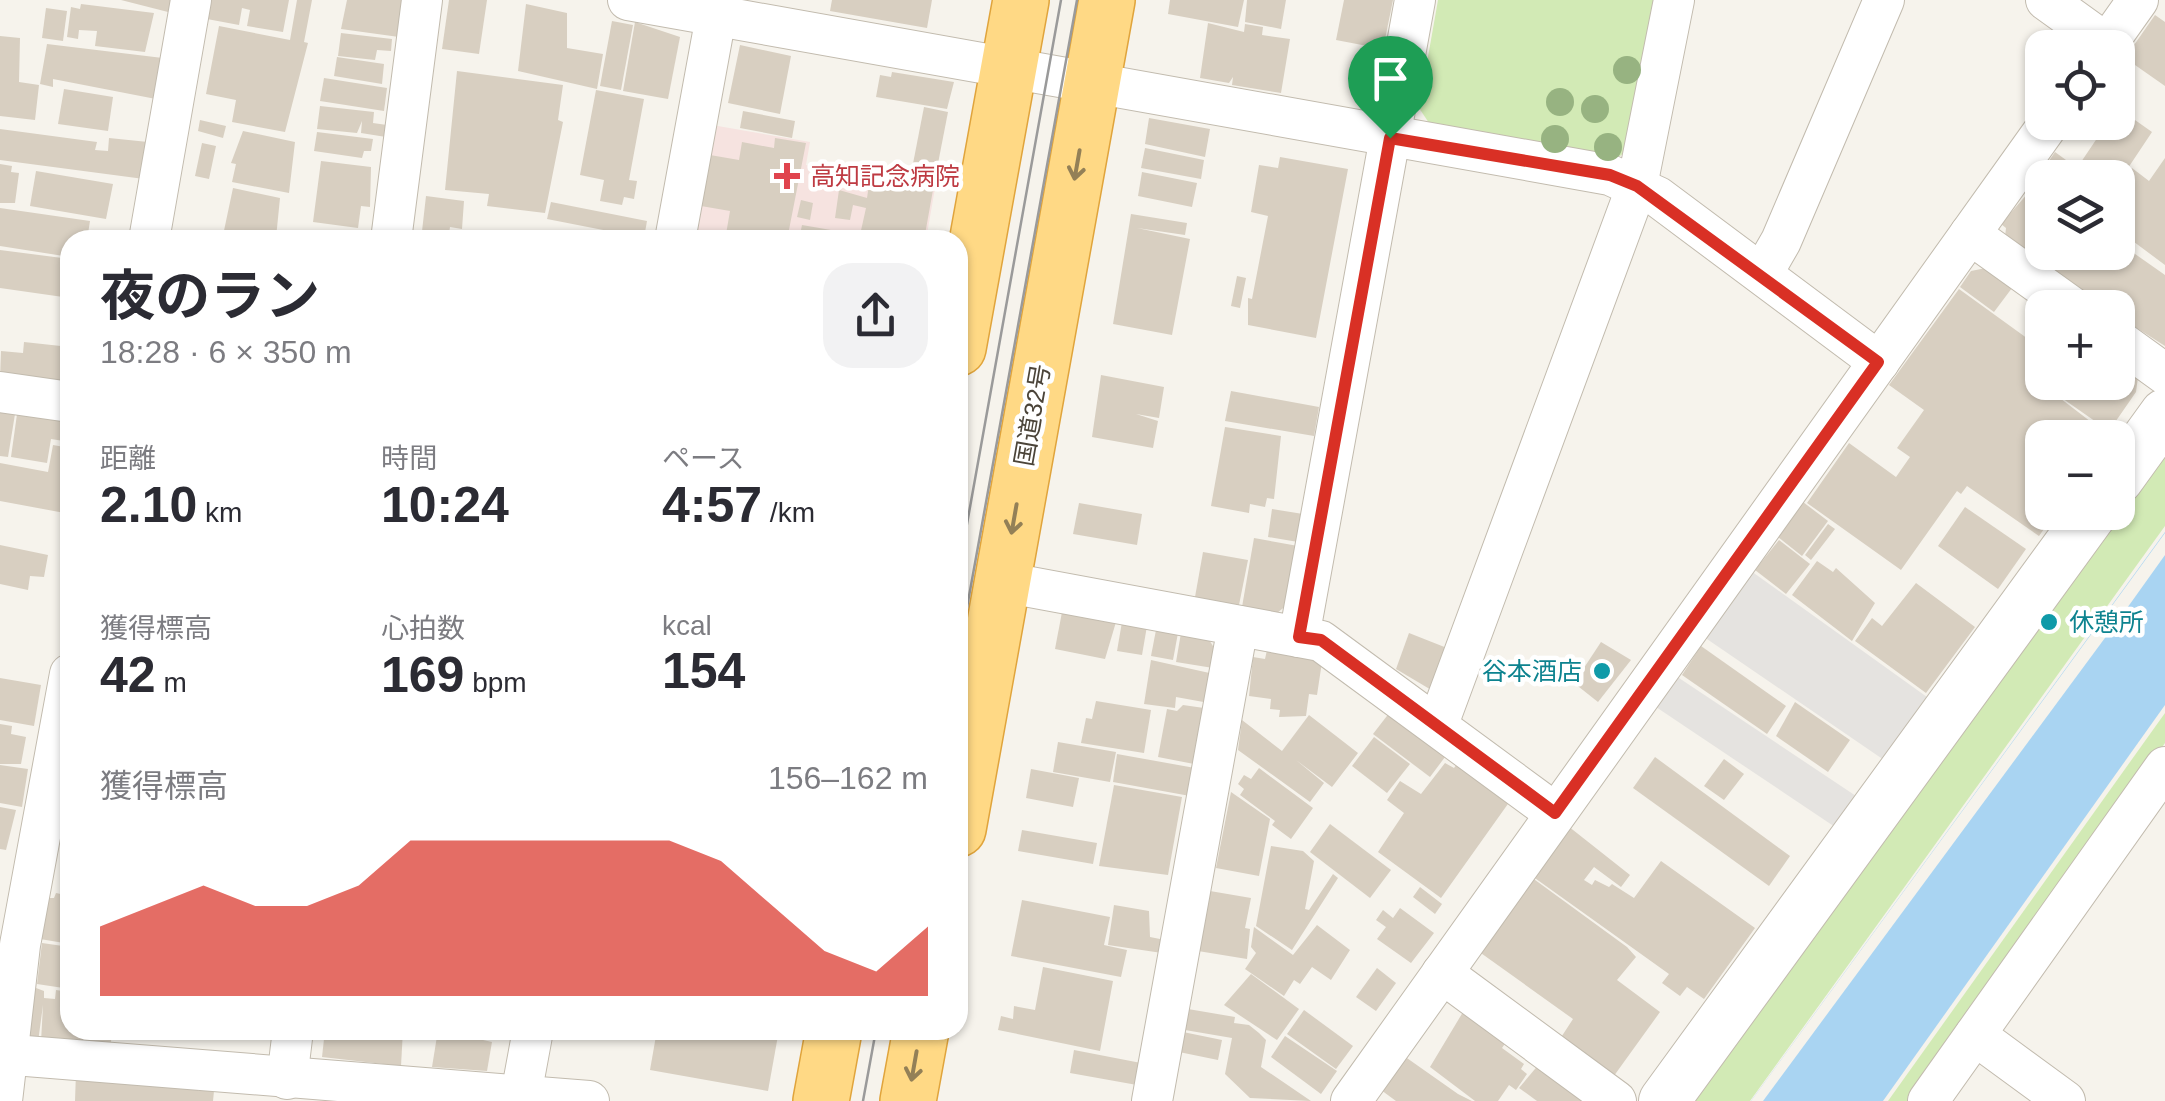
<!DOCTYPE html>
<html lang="ja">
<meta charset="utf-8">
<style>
body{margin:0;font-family:Helvetica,"Noto Sans JP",sans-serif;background:#f2f2f3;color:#2b2b33;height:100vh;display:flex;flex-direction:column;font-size:38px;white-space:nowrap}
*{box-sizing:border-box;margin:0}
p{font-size:32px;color:#7c7c81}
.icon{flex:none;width:55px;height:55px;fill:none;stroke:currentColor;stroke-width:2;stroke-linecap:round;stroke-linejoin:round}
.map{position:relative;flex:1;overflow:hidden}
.panel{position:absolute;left:60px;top:230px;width:908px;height:810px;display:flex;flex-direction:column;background:#fff;border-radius:30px;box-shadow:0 2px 8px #0004}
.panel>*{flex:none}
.buttons{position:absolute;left:2025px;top:30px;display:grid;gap:20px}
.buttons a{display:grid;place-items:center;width:110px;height:110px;border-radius:20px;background:#fff;box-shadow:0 2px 8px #0004;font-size:50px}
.pin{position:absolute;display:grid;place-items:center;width:85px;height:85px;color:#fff;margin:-102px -42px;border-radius:50% 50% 50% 0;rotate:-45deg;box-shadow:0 0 10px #0007}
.pin .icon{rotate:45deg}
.round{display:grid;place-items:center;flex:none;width:105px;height:105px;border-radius:30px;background:#f2f2f3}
.headline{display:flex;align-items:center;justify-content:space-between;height:170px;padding:0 40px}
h1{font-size:55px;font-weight:700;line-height:75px}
.figures{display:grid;grid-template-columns:repeat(3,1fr);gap:15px;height:170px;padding:10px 40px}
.figures div{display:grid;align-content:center}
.figures b{font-size:50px;font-weight:700}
.figures small{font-size:28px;font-weight:400}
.figures p{font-size:28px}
.chart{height:280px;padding:20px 40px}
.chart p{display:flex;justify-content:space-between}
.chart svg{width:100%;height:180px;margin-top:10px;fill:#d93025;opacity:.7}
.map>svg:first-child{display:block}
.medical{fill:#f6e3e0}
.green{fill:#d2eab5}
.parking{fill:#e5e3e0}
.water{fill:#a9d4f2}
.pier{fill:#f6f3ec}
.building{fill:#d8cfc1}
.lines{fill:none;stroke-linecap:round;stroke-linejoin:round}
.minor-casing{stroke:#c2bbae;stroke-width:42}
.tertiary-casing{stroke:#c2bbae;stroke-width:52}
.trunk-casing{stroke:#e0a43c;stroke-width:58}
.minor{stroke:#fff;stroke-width:40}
.tertiary{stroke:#fff;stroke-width:50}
.trunk{stroke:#ffd985;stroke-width:55}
.tram{stroke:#9a9a9a;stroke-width:2.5}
.tree{fill:#97b381}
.oneway{stroke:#938057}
.route-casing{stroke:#fff;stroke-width:20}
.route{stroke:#d93025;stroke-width:12}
.health-dot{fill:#e0444e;stroke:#fff;stroke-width:4}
.culture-dot{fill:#0f9aa8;stroke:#fff;stroke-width:4}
.labels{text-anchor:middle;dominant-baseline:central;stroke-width:9;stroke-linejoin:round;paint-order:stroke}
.health-label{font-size:25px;fill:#be3a42;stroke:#fff;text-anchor:start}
.street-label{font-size:25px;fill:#4b4439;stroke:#fff}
.culture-label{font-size:25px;fill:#0d838f;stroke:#fff;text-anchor:start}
</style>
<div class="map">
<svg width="2165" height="1101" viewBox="0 0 2165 1101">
<rect width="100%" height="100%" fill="#f6f3ec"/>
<polygon class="medical" points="712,125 810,142 806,165 935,188 926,240 692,240"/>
<g class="green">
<polygon points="1438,0 1659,0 1633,146 1620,156 1429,123 1419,108"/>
<polygon points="2165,450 2165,526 1750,1101 1686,1101"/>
<polygon points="2165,713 2165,743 1946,1056 1912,1101 1888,1101"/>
</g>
<g class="parking">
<polygon points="1751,571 1927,697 1884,760 1704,637"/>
<polygon points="1676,676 1859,798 1838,829 1656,707"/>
</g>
<polygon class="water" points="2165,532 2165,705 1883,1101 1751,1101"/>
<polygon class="pier" points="2165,533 2165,555 2130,604 1763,1101 1751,1101"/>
<g class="building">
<polygon points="121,0 171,0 168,12"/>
<polygon points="210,0 289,0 283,32 247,26 250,10 242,8 239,25 207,19"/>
<polygon points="297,0 312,0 304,42 308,43 285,132 232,122 236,100 206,94 219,26 290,40"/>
<polygon points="347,0 404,0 399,37 341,29"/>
<polygon points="449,0 487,0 479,54 442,49"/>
<polygon points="832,0 932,0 927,28 830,11"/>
<polygon points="1170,0 1244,0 1238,27 1168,14"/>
<polygon points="1247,0 1286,0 1281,29 1245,22"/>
<polygon points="1344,0 1393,0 1383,49 1336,40"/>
<polygon points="81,4 154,13 145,52 95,46 97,31 79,30 78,39 67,37 71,7 80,9"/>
<polygon points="526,4 567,13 567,48 603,54 597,89 518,71"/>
<polygon points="46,8 67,11 63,41 42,38"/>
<polygon points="2155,15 2165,22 2165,86 2125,58"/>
<polygon points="612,21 633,25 621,90 600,86"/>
<polygon points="635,22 680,37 668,99 623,91"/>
<polygon points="1208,23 1244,32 1245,24 1263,27 1262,35 1290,39 1281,93 1232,85 1233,77 1229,83 1200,78"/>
<polygon points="341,33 392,39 391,51 377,50 375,60 338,56"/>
<polygon points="0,36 20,38 19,82 39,85 35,120 0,116"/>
<polygon points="47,44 171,59 161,100 53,79 53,87 40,84"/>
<polygon points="740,45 791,56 780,114 728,103"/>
<polygon points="337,57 384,64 382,84 334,76"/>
<polygon points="457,71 563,85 558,120 563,122 545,213 487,206 489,194 445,190"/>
<polygon points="892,72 954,82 947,109 876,97 880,75 891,77"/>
<polygon points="324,78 387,88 384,111 320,101"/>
<polygon points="64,89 113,97 108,131 58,124"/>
<polygon points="596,90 644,99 629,180 637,181 634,199 624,197 622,205 600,201 604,180 580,175"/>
<polygon points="320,106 374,112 373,123 387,125 386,137 361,133 362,121 357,133 317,129"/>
<polygon points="924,107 948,112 934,184 910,179"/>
<polygon points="2118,108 2152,132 2118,183 2118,178 2042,178 2042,185 2036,180 2055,152 2077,168 2108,122 2118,122"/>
<polygon points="743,111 795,121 792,138 740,128"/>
<polygon points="1149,118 1210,129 1205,157 1145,144"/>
<polygon points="200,120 226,126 223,138 198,131"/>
<polygon points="0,129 97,142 95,150 108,151 109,138 148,142 144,179 0,160"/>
<polygon points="243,131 295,142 289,193 232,182 236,164 231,163"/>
<polygon points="317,132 373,139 371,151 364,151 362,158 314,151"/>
<polygon points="775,138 806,143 787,240 725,240 730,211 701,206 710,155 739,160 742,142 774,148"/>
<polygon points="202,143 216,146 209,179 195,176"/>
<polygon points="1145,148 1204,160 1201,179 1141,168"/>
<polygon points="1280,157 1348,169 1316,338 1248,325 1248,298 1252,299 1268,216 1251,212 1259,165 1278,168"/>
<polygon points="2165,158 2165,265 2118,230 2129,209 2118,195 2132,168 2149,181"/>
<polygon points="321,161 371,167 370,207 361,206 358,228 313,222"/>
<polygon points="0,164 12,166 11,172 19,173 15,203 0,203"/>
<polygon points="36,171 113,184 106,219 30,206"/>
<polygon points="1142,172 1197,183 1192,207 1138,196"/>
<polygon points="870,178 933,190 924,240 799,240 802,225 860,235 866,208 853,205 850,220 835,218 839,190 867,198"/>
<polygon points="2035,185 2042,190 2042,252 2118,252 2118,242 2165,275 2165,346 2118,316 2118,308 2105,308 2005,237 2006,228 2001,224"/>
<polygon points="233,188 280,198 276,238 222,240"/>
<polygon points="426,196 464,201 462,229 450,227 448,240 421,240"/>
<polygon points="801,200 813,203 810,220 797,217"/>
<polygon points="551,202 647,221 644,238 547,219"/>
<polygon points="0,208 90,221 87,240 70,240 70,257 0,246"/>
<polygon points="1131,214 1187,223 1185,235 1137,228 1190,239 1172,335 1113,324"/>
<polygon points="0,250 70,259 70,298 0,288"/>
<polygon points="1986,268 2012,288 1994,312 1960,287 1971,271"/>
<polygon points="1237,276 1246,278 1240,308 1231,306"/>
<polygon points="1959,289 2042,349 2042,382 2118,382 2118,362 2138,377 2136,392 2109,431 2039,382 2112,438 2042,438 2042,512 2056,512 2039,536 1967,486 1961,494 1957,491 1901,570 1807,503 1849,443 1896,477 1910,457 1897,448 1924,410 1889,385"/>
<polygon points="24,342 70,347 70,386 0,379 1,351 23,353"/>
<polygon points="1101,375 1164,387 1159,418 1136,414 1158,421 1153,448 1092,437"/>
<polygon points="1231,391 1319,407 1314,436 1225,421"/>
<polygon points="0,406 16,408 8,457 0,456"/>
<polygon points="18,407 70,416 70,442 51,439 47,463 11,457"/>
<polygon points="1225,427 1281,436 1274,499 1267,498 1265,507 1250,504 1249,513 1211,506"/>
<polygon points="53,445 70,448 70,514 0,501 0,463 48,472"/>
<polygon points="1803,502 1828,521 1802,556 1778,537"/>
<polygon points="1079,503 1142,514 1137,545 1073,534"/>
<polygon points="1965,507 2026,549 1998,589 1938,546"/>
<polygon points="1272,509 1303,514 1298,542 1268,537"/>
<polygon points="1828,524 1835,529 1811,560 1805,555"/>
<polygon points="1254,538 1298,546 1287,605 1277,613 1242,607"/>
<polygon points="1779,540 1810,564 1786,594 1755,570"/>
<polygon points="0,545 48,555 44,577 30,576 28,590 0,584"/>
<polygon points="1203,552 1248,560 1239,605 1195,597"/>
<polygon points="66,558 70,559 70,596 60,594"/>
<polygon points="1817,561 1833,572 1836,568 1875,603 1852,641 1792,595"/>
<polygon points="1916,583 1975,627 1926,693 1855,641 1872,618 1882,626"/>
<polygon points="1062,612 1116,622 1105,659 1055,649"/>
<polygon points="1122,622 1147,626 1142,655 1117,651"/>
<polygon points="1156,630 1178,633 1173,660 1151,656"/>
<polygon points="1181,633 1208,638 1216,651 1213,668 1176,662"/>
<polygon points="1409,633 1447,648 1433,691 1396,669"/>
<polygon points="1601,642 1631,660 1598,702 1574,683"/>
<polygon points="1701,646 1786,706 1767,734 1682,675"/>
<polygon points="1267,650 1316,657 1322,662 1317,695 1309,694 1306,716 1279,717 1280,710 1270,709 1271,699 1249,696 1253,657 1265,659"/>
<polygon points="1151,660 1214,674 1209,703 1176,697 1175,708 1144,704"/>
<polygon points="0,678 41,685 34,726 0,720"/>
<polygon points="1096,701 1151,710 1144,753 1081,743 1086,718 1092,719"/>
<polygon points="1795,702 1850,740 1828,772 1776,736"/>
<polygon points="1183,705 1204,708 1194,764 1158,757 1167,709 1177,711"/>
<polygon points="1390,712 1445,757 1430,777 1373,734"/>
<polygon points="1309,715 1358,753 1332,787 1296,760 1324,783 1310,802 1238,750 1242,720 1282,751"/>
<polygon points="0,724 12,726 11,734 26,737 21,764 0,764"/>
<polygon points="1374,737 1410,764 1387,793 1352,766"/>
<polygon points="1058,742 1116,752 1110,782 1053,772"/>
<polygon points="1117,754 1195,768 1190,796 1113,782"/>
<polygon points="1655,757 1790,856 1769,886 1633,788"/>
<polygon points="1724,759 1744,774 1724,800 1704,786"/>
<polygon points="1445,763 1454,768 1457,764 1510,801 1441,898 1378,852 1404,813 1387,800 1400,781 1421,794"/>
<polygon points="0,765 28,769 22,807 0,803"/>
<polygon points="1259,768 1313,808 1291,839 1272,825 1275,821 1240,795 1244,789 1238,784 1244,775 1251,779"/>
<polygon points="1031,769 1079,778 1073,807 1026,798"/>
<polygon points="1114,785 1182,797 1168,875 1099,866"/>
<polygon points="1231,792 1270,819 1259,876 1216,868"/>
<polygon points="0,807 16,810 6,850 0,849"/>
<polygon points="1330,824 1391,870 1370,898 1310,852"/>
<polygon points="1568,826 1630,875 1621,887 1594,867 1584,880 1592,885 1595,880 1609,887 1612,884 1634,898 1661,861 1755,928 1704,999 1687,987 1680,996 1662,983 1669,974 1532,876"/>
<polygon points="1022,830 1097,843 1093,864 1018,851"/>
<polygon points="1271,846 1303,851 1314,861 1305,909 1309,910 1333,874 1338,878 1292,950 1256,926"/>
<polygon points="1531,877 1627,947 1636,957 1617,980 1660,1012 1611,1080 1558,1042 1573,1019 1478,951"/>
<polygon points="1420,887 1442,904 1435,914 1413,897"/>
<polygon points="1210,891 1251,898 1245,928 1250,929 1247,959 1198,951"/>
<polygon points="56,893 70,896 70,944 40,939 48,898 54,898"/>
<polygon points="1022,900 1110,917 1104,945 1127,950 1121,977 1011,956"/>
<polygon points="1114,905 1149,911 1150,937 1165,940 1162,953 1108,945"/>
<polygon points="1400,908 1434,933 1411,963 1377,939 1386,927 1376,920 1383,910 1393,918"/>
<polygon points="1317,925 1350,950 1331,980 1312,967 1300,984 1294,980 1284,996 1245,969 1256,953 1251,947 1254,927 1293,955"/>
<polygon points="42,943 70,947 70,989 37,984"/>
<polygon points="1043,967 1113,981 1100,1051 998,1030 1001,1016 1013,1019 1014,1006 1035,1010"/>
<polygon points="1377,968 1396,983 1376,1011 1356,997"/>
<polygon points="1251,974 1299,1009 1277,1040 1224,1005"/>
<polygon points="28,985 44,991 44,998 55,999 56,990 70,992 70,1030 112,1030 111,1042 41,1042 43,1005 38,1042 21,1040"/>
<polygon points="1188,1009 1235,1017 1234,1023 1249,1025 1259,1033 1266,1040 1261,1067 1311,1101 1250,1098 1225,1074 1232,1038 1185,1030"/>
<polygon points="1304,1010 1353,1046 1336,1069 1287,1034"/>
<polygon points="1463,1012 1508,1039 1502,1048 1524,1064 1521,1069 1527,1074 1516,1090 1509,1085 1498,1101 1475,1101 1430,1067"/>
<polygon points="325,1030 403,1030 401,1066 322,1057"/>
<polygon points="438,1030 492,1042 487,1071 432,1067"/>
<polygon points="657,1030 779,1030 768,1091 650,1070"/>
<polygon points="1183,1032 1222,1040 1218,1060 1179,1052"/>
<polygon points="1285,1036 1337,1071 1321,1094 1271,1057"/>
<polygon points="1074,1050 1141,1063 1137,1085 1070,1073"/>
<polygon points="1404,1056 1458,1094 1472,1101 1396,1101 1381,1090"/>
<polygon points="1540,1063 1595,1101 1537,1101 1519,1088"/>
<polygon points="76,1072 199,1079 198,1091 214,1091 213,1101 75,1101"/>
</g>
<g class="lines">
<g class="minor-casing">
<g id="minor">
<polyline points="628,0 1610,175 1658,197 1879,362"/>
<polyline points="2046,0 2107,44"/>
<polyline points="2104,48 2138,0"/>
<polyline points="1970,234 2073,308"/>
<polyline points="149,240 191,0"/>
<polyline points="391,240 422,0"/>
<polyline points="675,240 719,0"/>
<polyline points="1762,274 1781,241 1884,0"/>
<polyline points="2118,340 2165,374"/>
<polyline points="0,392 70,402"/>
<polyline points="1003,582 1321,641 1555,813"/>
<polyline points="1299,637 1415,0"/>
<polyline points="1438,724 1637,186 1674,0"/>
<polyline points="1442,973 1616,1101"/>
<polyline points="1975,1035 2065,1101"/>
<polyline points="0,1054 589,1101"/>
<polyline points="287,1079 293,1030"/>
<polyline points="521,1095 533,1030"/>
<polyline points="2,1101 20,945 70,674"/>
<polyline points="1152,1101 1238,626"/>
<polyline points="1351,1101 2050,122"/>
<polyline points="1928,1101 2165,767"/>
</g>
</g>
<g class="tertiary-casing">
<g id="tertiary">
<polyline points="2118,479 2165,414"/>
<polyline points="1664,1101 2093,512"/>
</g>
</g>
<g class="trunk-casing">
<g id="trunk">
<polyline points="958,348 1021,0"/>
<polyline points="958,829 1107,0"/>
<polyline points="821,1101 834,1030"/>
<polyline points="908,1101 921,1030"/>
</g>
</g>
<use href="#minor" class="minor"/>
<use href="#tertiary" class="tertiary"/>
<use href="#trunk" class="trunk"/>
<g class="tram">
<polyline points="958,574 1061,0"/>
<polyline points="958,657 1077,0"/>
<polyline points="863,1101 876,1030"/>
</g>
</g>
<g class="tree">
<circle cx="1627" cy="70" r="14"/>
<circle cx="1560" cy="102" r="14"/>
<circle cx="1595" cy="109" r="14"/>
<circle cx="1555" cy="139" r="14"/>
<circle cx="1608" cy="147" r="14"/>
</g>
<defs><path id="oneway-shaft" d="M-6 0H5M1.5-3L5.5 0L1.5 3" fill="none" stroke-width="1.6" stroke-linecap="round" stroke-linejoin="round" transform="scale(2.5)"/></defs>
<g class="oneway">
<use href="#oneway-shaft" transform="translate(1077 165) rotate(100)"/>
<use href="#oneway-shaft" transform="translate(1014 519) rotate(100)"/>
<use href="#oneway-shaft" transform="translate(914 1066) rotate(100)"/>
</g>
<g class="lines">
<g class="route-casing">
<polygon id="route" points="1390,138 1610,175 1637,186 1878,362 1555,813 1321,640 1299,637"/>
</g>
<use href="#route" class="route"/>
</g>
<path class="health-dot" d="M782 161h10v10h10v10h-10v10h-10v-10h-10v-10h10z"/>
<g class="culture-dot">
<circle cx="2049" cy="622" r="10"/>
<circle cx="1602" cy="671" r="10"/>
</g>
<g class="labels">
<g class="health-label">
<text x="810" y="176">高知記念病院</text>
</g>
<g class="street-label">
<text transform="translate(1032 415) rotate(-80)">国道32号</text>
</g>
<g class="culture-label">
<text x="2069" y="622">休憩所</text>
<text x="1582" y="671" text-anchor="end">谷本酒店</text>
</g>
</g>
</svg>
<div class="buttons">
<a><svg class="icon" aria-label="locate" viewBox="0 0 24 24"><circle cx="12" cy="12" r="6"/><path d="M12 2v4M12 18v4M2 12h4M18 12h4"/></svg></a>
<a><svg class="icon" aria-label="layers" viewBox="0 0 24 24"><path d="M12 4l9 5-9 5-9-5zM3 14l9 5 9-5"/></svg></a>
<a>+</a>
<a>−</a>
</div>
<div class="pin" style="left:1390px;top:138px;background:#1e9e55"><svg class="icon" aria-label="arrive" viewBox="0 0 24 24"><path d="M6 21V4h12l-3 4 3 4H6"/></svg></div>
<section class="panel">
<div class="headline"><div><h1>夜のラン</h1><p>18:28 · 6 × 350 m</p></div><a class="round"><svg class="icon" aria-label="share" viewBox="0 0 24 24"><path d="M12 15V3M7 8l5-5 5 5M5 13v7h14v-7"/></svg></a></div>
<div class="figures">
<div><p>距離</p><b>2.10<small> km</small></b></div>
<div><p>時間</p><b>10:24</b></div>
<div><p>ペース</p><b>4:57<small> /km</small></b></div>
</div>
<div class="figures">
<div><p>獲得標高</p><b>42<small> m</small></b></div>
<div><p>心拍数</p><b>169<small> bpm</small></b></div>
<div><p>kcal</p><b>154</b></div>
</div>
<div class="chart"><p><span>獲得標高</span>156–162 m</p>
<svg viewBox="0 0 160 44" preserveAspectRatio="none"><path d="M0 44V27L10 22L20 17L30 22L40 22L50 17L60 6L70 6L80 6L90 6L100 6L110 6L120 11L130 22L140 33L150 38L160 27V44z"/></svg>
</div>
</section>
</div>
